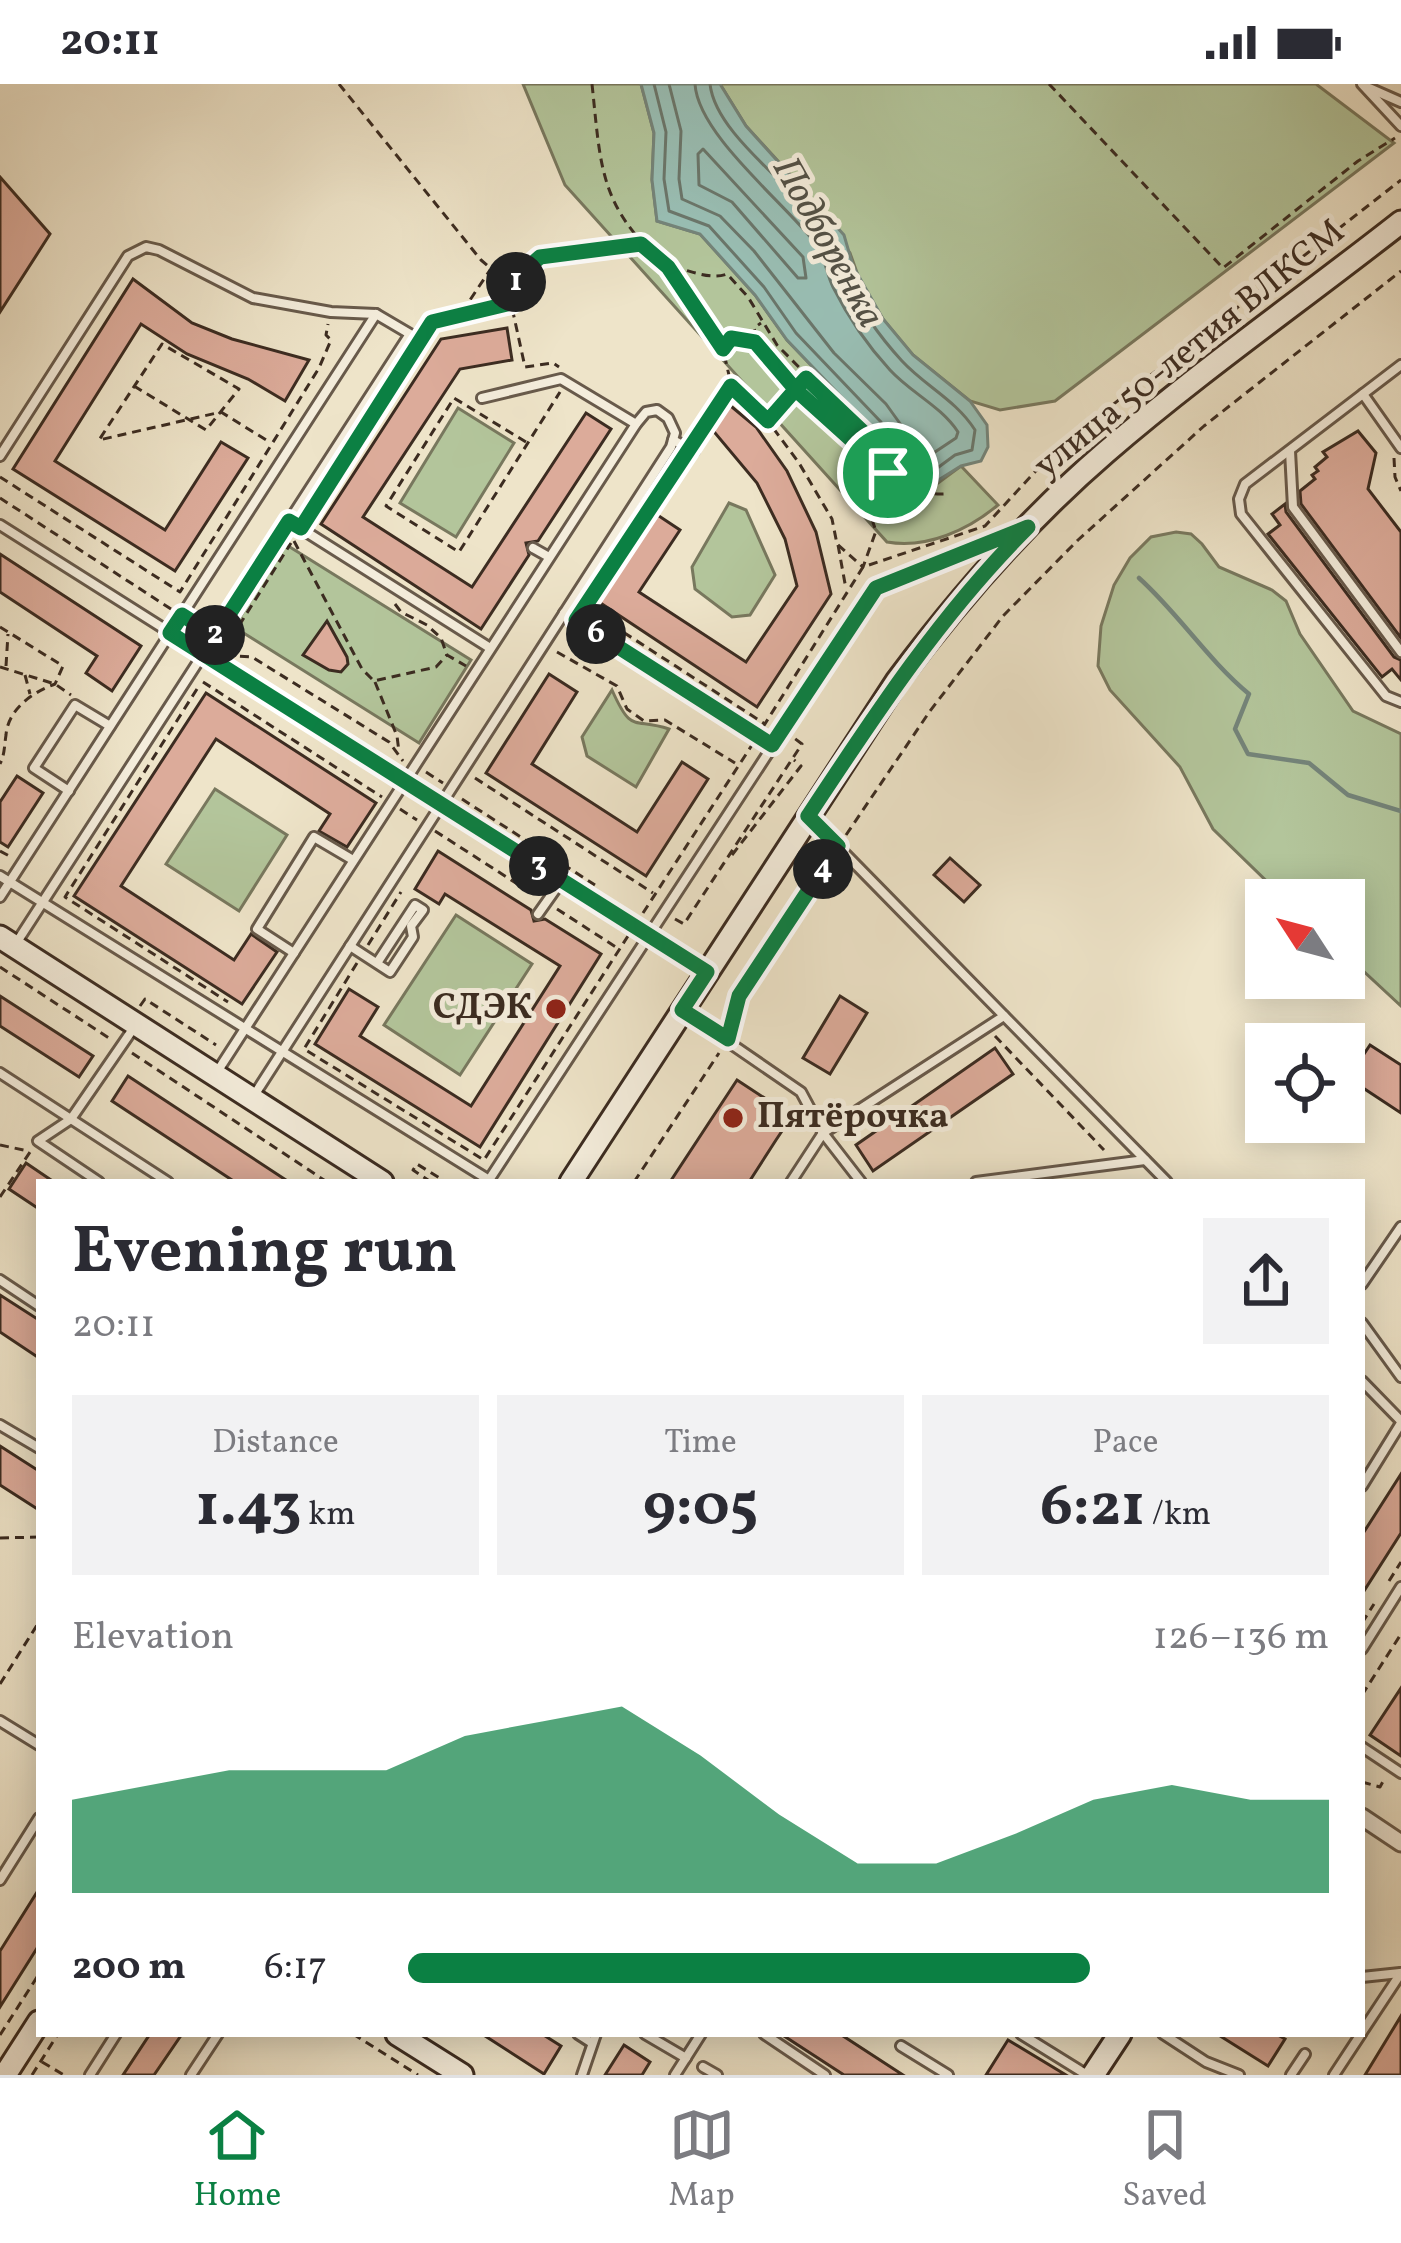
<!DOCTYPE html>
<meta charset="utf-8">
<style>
body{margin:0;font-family:Vollkorn,serif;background:#f2f2f3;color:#2b2b33;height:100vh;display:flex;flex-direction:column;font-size:45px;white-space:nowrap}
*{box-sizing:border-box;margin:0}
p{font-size:39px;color:#7c7c81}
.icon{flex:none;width:66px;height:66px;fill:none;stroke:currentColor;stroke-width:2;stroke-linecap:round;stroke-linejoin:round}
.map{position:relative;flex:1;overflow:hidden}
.drawer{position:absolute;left:36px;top:1095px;width:1329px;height:858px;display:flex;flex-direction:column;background:#fff;border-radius:0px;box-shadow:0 6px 30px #0003}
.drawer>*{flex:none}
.needle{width:78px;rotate:306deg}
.tools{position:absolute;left:1245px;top:795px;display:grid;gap:24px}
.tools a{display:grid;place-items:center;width:120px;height:120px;border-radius:0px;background:#fff;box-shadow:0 6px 30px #0003;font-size:60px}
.pin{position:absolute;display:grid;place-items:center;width:102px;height:102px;color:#fff;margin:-51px;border:6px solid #fff;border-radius:50%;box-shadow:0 3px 12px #0007}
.km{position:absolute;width:60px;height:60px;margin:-30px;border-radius:50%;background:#222;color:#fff;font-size:33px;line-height:60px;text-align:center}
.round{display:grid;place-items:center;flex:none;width:126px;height:126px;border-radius:0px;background:#f2f2f3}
.overview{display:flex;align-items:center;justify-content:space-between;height:204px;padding:0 36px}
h1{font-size:66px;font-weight:700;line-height:90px}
.figures{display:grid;grid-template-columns:repeat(3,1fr);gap:18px;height:204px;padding:12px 36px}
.figures div{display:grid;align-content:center;border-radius:0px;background:#f2f2f3;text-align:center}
.figures b{font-size:60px;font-weight:700}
.figures small{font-size:33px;font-weight:400}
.figures p{font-size:33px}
.chart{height:336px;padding:24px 36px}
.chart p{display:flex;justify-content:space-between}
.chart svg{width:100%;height:216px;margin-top:12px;fill:#0b8043;opacity:.7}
ul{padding:0 36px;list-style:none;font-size:39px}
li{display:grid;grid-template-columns:192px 144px 1fr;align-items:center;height:90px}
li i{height:30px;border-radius:15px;background:#0b8043}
.status{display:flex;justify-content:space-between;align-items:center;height:84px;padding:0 60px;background:#fff;direction:ltr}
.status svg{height:33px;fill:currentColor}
.tabs{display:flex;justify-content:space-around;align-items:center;height:168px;border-top:3px solid #e1e1e2;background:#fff;font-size:33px;color:#7c7c81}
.tabs a{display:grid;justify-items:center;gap:6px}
.tabs .selected{color:#0b8043}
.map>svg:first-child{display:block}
.green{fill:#b3c59b;stroke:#78785e;stroke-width:3}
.water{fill:#99bfb5;stroke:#74847a;stroke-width:3}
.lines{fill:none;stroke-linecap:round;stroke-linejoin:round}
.shore{stroke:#6a766b;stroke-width:3}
.stream{stroke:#74847a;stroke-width:4.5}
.building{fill:#dcab9a;stroke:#3c2c21;stroke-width:3}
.lane-casing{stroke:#685a4b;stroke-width:14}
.street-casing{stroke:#685a4b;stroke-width:21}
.secondary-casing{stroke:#3c2c21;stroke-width:27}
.path{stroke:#3c2c21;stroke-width:3;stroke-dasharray:9 6;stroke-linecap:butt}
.lane{stroke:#f4eddc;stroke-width:8}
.street{stroke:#f4eddc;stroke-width:15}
.secondary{stroke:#f4eddc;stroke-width:21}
.route-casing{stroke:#fff;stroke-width:24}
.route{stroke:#0b8043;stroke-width:15}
.poi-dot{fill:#8f2418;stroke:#f4eddc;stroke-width:4.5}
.labels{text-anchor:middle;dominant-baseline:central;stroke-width:10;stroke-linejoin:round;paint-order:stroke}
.street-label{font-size:36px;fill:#3c2c21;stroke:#f4eddc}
.poi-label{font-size:36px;font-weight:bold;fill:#3c2c21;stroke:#f4eddc;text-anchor:end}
.water-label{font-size:39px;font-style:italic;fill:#535146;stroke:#f4eddc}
</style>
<div class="status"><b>20:11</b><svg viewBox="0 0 49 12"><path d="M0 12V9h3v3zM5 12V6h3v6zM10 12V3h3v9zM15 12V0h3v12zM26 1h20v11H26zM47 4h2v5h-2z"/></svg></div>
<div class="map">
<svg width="1401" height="1991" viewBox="0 0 1401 1991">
<rect width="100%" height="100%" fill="#eee4c9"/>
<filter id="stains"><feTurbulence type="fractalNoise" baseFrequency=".00167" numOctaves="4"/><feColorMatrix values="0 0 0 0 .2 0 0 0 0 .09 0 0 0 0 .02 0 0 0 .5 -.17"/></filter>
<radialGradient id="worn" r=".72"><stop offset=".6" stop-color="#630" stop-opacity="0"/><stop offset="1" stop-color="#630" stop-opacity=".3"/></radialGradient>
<g class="green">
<path d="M523 0H641L654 49 652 96 657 137 700 150 755 211 787 256 873 346 894 377 907 389 938 399 961 382 998 421C968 446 927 465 887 458L565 101Z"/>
<polygon points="720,0 1316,0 1394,59 1055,317 1000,326 970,317 913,271 883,235 860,197 850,169 798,99 746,42"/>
<polygon points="458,324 514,359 456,453 400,419"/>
<polygon points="729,419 746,426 775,491 750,531 732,533 695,505 692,483"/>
<polygon points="1176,448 1191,450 1202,460 1219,483 1272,506 1286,517 1300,550 1353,627 1401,650 1401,922 1344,869 1344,816 1286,816 1213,745 1180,683 1110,606 1098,582 1101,542 1114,501 1130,474 1151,453"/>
<polygon points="285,460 471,576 419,659 234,543"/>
<path d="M612 606C632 651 633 633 669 645L636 703 587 672 582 653Z"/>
<polygon points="215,705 287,751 239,827 166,780"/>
<polygon points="456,831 532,880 460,991 384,941"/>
</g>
<polygon class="water" points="641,0 720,0 746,42 844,151 853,182 883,235 913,271 970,317 987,341 988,363 981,377 961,382 932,400 907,389 894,377 873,346 787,256 755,211 700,150 657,137 652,96 654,49"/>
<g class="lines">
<g class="shore">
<path d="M654 0 666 48 664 95 669 127 709 142 764 203 796 249 881 338 903 369 932 388 955 371 972 366 975 346C956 316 925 302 902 277 879 252 859 223 845 193 840 182 839 169 833 158 807 110 716 55 710 0"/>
<path d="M669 0 681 47 679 95 682 115 720 132 754 167 834 269 886 320 914 359 932 370 956 354 958 348C941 322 911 309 890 286 867 261 848 233 833 203 826 189 825 172 816 160 785 119 698 51 695 0"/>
<polygon points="703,65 803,173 806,194 798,194 732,118 699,101 698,70"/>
</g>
<path class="stream" d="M1139 494C1179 530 1207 575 1249 610L1235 645 1248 670 1309 679 1348 711 1401 727"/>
</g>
<g class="building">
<polygon points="0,93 50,150 0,228"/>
<polygon points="133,195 192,239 232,255 309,276 285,317 248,295 187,270 141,240 55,377 165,446 221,358 248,374 175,487 13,385"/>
<polygon points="507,244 512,276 460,285 363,433 472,503 586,329 611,345 538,457 526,459 529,471 481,545 321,440 441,255"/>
<polygon points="726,318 756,343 787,387 816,448 831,510 757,623 596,516 653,428 680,446 639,508 746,578 797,502 785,455 757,399 710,343"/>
<polygon points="1358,347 1376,369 1368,405 1401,448 1401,554 1301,420 1300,407 1315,395 1312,391 1318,387 1315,383 1327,373 1323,368"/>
<polygon points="1285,420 1286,428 1394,573 1401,576 1401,596 1392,585 1382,593 1268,450 1280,441 1272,430"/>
<polygon points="0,470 141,562 112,607 86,589 97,572 0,508"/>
<polygon points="327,537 347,573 348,580 341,588 329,586 303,571"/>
<polygon points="549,590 577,608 532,680 637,748 682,678 708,695 646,792 486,689"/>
<polygon points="206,609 376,719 347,763 319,747 330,730 216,655 121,802 234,876 251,850 277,868 242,920 74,812"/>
<polygon points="17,692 43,709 8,763 0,758 0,718"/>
<polygon points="438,767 531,826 534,837 545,835 601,870 480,1063 315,960 349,905 378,923 360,952 471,1022 560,882 445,810 439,820 415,805"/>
<polygon points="950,774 980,801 964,818 934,791"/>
<polygon points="0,912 93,972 79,993 0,942"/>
<polygon points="840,912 867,929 830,990 803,974"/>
<polygon points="1370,961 1401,981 1401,1029 1348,994"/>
<polygon points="995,964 1013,990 873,1087 856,1061"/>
<polygon points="128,992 289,1098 235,1098 112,1017"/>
<polygon points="737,996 792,1032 776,1056 749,1098 670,1098"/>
<polygon points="26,1079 54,1098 39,1098 39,1125 9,1105"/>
<polygon points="0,1211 39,1236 39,1274 0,1248"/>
<polygon points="0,1362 39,1387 39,1426 0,1401"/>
<polygon points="1401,1390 1401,1449 1362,1510 1362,1451"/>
<polygon points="1401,1604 1401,1672 1370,1651"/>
<polygon points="39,1805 39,1861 0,1923 0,1867"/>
<polygon points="1401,1932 1401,1991 1365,1991"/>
<polygon points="150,1950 182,1950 154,1991 123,1991"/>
<polygon points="482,1950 542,1950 561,1962 544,1990"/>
<polygon points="781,1950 840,1950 903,1991 844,1991"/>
<polygon points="1217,1950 1276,1950 1285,1955 1268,1982"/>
<polygon points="1008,1956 1066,1991 986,1991"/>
<polygon points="624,1961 650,1978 642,1991 605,1991"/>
</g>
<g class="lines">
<g class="lane-casing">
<g id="lane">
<polyline points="1362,0 1401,42"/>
<polyline points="1369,4 1401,18"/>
<polyline points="1401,281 1245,400 1239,415 1241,430 1386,612 1401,618"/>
<polyline points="1363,310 1401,364"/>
<polyline points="482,314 561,295 636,340"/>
<polyline points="673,356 694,367"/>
<polyline points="1290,367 1293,423 1401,568"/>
<polyline points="0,372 128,172 146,163 159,166 253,214 331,228 376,230 410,250 15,861"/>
<polyline points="289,437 490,564"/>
<polyline points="0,441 706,887"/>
<polyline points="533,464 549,473"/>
<polyline points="564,529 772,661"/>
<polyline points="69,707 34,684 75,621 110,642"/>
<polyline points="811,735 1167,1098"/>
<polyline points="0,792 489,1096 876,504 1010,450"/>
<polyline points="0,813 376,230"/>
<polyline points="538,830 562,796"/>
<polyline points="350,862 390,888 413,853 411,842 423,826 415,821 377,879"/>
<polyline points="294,869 257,845 314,753 353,776"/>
<polyline points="683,927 801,1008 823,1049 861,1098"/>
<polyline points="217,988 636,340 646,328 657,326 668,334 675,349 671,363 253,1013"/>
<polyline points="0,989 168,1098"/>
<polyline points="99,1098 38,1057 71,1035 135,942"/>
<polyline points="791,1098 823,1049 1004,932"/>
<polyline points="976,1098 1145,1076"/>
<polyline points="0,1196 39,1222"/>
<polyline points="1362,1200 1401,1143"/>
<polyline points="1362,1239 1401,1293"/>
<polyline points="1362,1297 1401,1337"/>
<polyline points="0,1341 39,1364"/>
<polyline points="1362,1402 1401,1339"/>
<polyline points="1362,1565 1401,1503"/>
<polyline points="0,1637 39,1661"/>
<polyline points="1362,1663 1401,1689"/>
<polyline points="0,1796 39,1734"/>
<polyline points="1362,1893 1400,1889"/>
<polyline points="1362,1948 1401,1889"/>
<polyline points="578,1950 592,1959"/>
<polyline points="645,1950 686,1974"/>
<polyline points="764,1950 825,1991"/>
<polyline points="1021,1950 1087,1991"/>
<polyline points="1163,1950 1206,1978 1239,1991"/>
<polyline points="901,1962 948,1991"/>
<polyline points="703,1983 717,1991"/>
<polyline points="90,1991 116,1950"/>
<polyline points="191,1991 218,1950"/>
<polyline points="582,1991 596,1950"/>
<polyline points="675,1991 701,1950"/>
<polyline points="1291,1991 1305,1970"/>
<polyline points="1334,1991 1361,1950"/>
</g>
</g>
<g class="street-casing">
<polyline id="street" points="1362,1733 1401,1759"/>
</g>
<g class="secondary-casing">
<g id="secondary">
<polyline points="0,853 382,1098"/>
<path d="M571 1098 897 597C959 514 1027 436 1106 368 1200 287 1303 215 1401 138"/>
<polyline points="397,1950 462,1991"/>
<polyline points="5,1991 39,1938"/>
<polyline points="1093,1991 1120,1950"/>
</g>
</g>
<g class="path">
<polyline points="339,0 481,176 502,194 517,193 540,173 639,161"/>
<path d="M592 0C601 84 599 124 668 183 687 184 708 197 727 190L748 213 777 261 863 348 891 389"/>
<polyline points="1049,0 1223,184 1358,77 1395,54"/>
<polyline points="668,183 723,265 731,300"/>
<polyline points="511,219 517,195"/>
<polyline points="462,228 490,186"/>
<polyline points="422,253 432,238 511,219 525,283 553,279 559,283"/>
<polyline points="755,258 841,350"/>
<polyline points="723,265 732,254 758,258 754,244 761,239"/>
<polyline points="134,302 206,346 239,305 162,260 99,356 221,328 271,359"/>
<polyline points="768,337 805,295"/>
<path d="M698 352 731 302 765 333 799 379 832 435 837 460 863 483 876 447 842 351C872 376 902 412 944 410"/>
<polyline points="526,358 454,314 386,422 459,468 560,308"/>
<polyline points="1394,374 1395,393 1401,407"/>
<polyline points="0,393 180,508 319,284 331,256 326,251 328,240"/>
<polyline points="0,414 171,525"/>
<polyline points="294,457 362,585 374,597 436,583 447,571"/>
<polyline points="838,461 846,505"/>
<polyline points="395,520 401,528 427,541 441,554 447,571 466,582"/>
<polyline points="586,524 765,640"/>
<polyline points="582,528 683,375"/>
<path d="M0 543 63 582 55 600C33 608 8 625 6 651 4 664 5 669 0 680"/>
<polyline points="227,565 238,572 252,573 389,658 403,677"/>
<polyline points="223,567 291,459"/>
<polyline points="557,568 617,602 627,625 644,637 665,636 735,679"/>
<polyline points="6,582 8,550"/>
<polyline points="0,583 55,600 71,611"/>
<polyline points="25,591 30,610"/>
<polyline points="203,598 382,713"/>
<polyline points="375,598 397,652 399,668"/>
<polyline points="197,605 65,813 228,918"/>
<polyline points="763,643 863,483 985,442 1056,365 1401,96"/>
<polyline points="426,688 443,699"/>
<polyline points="475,694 653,809"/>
<polyline points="462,715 595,801"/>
<polyline points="400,725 417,736"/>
<polyline points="435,747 533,810"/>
<polyline points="846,751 930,627 1003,532 1078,456 1204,342 1401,187"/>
<polyline points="0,767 13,774"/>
<polyline points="732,771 801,682 794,676"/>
<polyline points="557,825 619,865"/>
<polyline points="643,829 752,661"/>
<polyline points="675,835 684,840 802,660 794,654"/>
<polyline points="368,861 401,808"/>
<polyline points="357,879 304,965 484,1076 628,852"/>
<polyline points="0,883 109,954"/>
<polyline points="140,922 145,915 216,961"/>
<polyline points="731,945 738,912 831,774"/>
<polyline points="995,952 1104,1066"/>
<polyline points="132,969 327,1098"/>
<polyline points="0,1061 28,1067"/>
<polyline points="431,1098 413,1086 417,1080 446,1098"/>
<polyline points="634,1098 719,969"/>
<polyline points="0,1113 30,1068"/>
<polyline points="0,1454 39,1453"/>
<polyline points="1389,1497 1401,1478"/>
<polyline points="1362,1539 1374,1520"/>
<polyline points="0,1600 39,1538"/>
<polyline points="1362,1611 1401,1550"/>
<polyline points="1362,1698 1380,1703 1385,1694"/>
<polyline points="353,1950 418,1991"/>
<polyline points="0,1951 39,1890"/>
<polyline points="42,1978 64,1991"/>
<polyline points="32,1991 58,1950"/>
</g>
<use href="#lane" class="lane"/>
<use href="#street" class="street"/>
<use href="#secondary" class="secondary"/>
</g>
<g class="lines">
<g class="route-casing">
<path id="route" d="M888 389 796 306 755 258 731 254 723 265 668 183 641 160 540 173 517 193 511 219 432 238 301 444 289 437 215 552 182 531 170 549 707 888 682 926 728 955 739 912 838 762 808 732C876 629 941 530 1028 443L876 504 772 661 576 536 731 302 768 337C781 322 793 308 806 294L863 348 896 395 888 389"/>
</g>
<use href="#route" class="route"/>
</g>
<g class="poi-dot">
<circle cx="556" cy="925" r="12"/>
<circle cx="733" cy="1034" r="12"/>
</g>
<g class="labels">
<g class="street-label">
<text transform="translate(1190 266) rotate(-39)">улица 50-летия ВЛКСМ</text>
</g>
<g class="poi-label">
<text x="532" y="925">СДЭК</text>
<text x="757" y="1034" text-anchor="start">Пятёрочка</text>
</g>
<g class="water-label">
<text transform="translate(827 159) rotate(61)">Подборенка</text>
</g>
</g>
<rect width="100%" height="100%" filter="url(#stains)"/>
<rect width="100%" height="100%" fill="url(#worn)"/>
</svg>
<div class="tools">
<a><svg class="needle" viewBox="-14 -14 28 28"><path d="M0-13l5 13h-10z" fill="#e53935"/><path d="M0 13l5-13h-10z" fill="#7c7c81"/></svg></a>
<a><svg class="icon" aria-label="locate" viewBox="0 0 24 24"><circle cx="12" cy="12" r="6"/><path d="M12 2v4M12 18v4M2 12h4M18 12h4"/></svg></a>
</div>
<div class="pin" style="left:888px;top:389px;background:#1e9e55"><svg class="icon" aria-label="arrive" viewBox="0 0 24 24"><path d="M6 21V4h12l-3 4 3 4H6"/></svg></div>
<b class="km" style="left:516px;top:198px">1</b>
<b class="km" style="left:215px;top:551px">2</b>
<b class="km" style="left:539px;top:782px">3</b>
<b class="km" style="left:823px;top:785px">4</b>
<b class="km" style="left:596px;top:550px">6</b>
<section class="drawer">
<div class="overview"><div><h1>Evening run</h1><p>20:11</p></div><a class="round"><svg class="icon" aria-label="share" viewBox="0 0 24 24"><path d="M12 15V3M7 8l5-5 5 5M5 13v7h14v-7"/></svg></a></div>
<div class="figures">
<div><p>Distance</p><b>1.43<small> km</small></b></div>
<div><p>Time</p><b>9:05</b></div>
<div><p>Pace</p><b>6:21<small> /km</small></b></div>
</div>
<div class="chart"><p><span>Elevation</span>126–136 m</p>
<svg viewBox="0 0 160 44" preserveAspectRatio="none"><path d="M0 44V25L10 22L20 19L30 19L40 19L50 12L60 9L70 6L80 16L90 28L100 38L110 38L120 32L130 25L140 22L150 25L160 25V44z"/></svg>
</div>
<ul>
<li><b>200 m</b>6:17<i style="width:74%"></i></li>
</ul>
</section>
</div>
<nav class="tabs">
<a class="selected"><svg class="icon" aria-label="home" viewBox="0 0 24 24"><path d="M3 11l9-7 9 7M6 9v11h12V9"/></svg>Home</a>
<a><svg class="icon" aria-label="map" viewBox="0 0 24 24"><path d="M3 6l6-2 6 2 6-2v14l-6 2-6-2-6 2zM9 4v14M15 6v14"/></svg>Map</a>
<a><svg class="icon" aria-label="saved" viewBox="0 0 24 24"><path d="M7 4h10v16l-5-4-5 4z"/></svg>Saved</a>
</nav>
